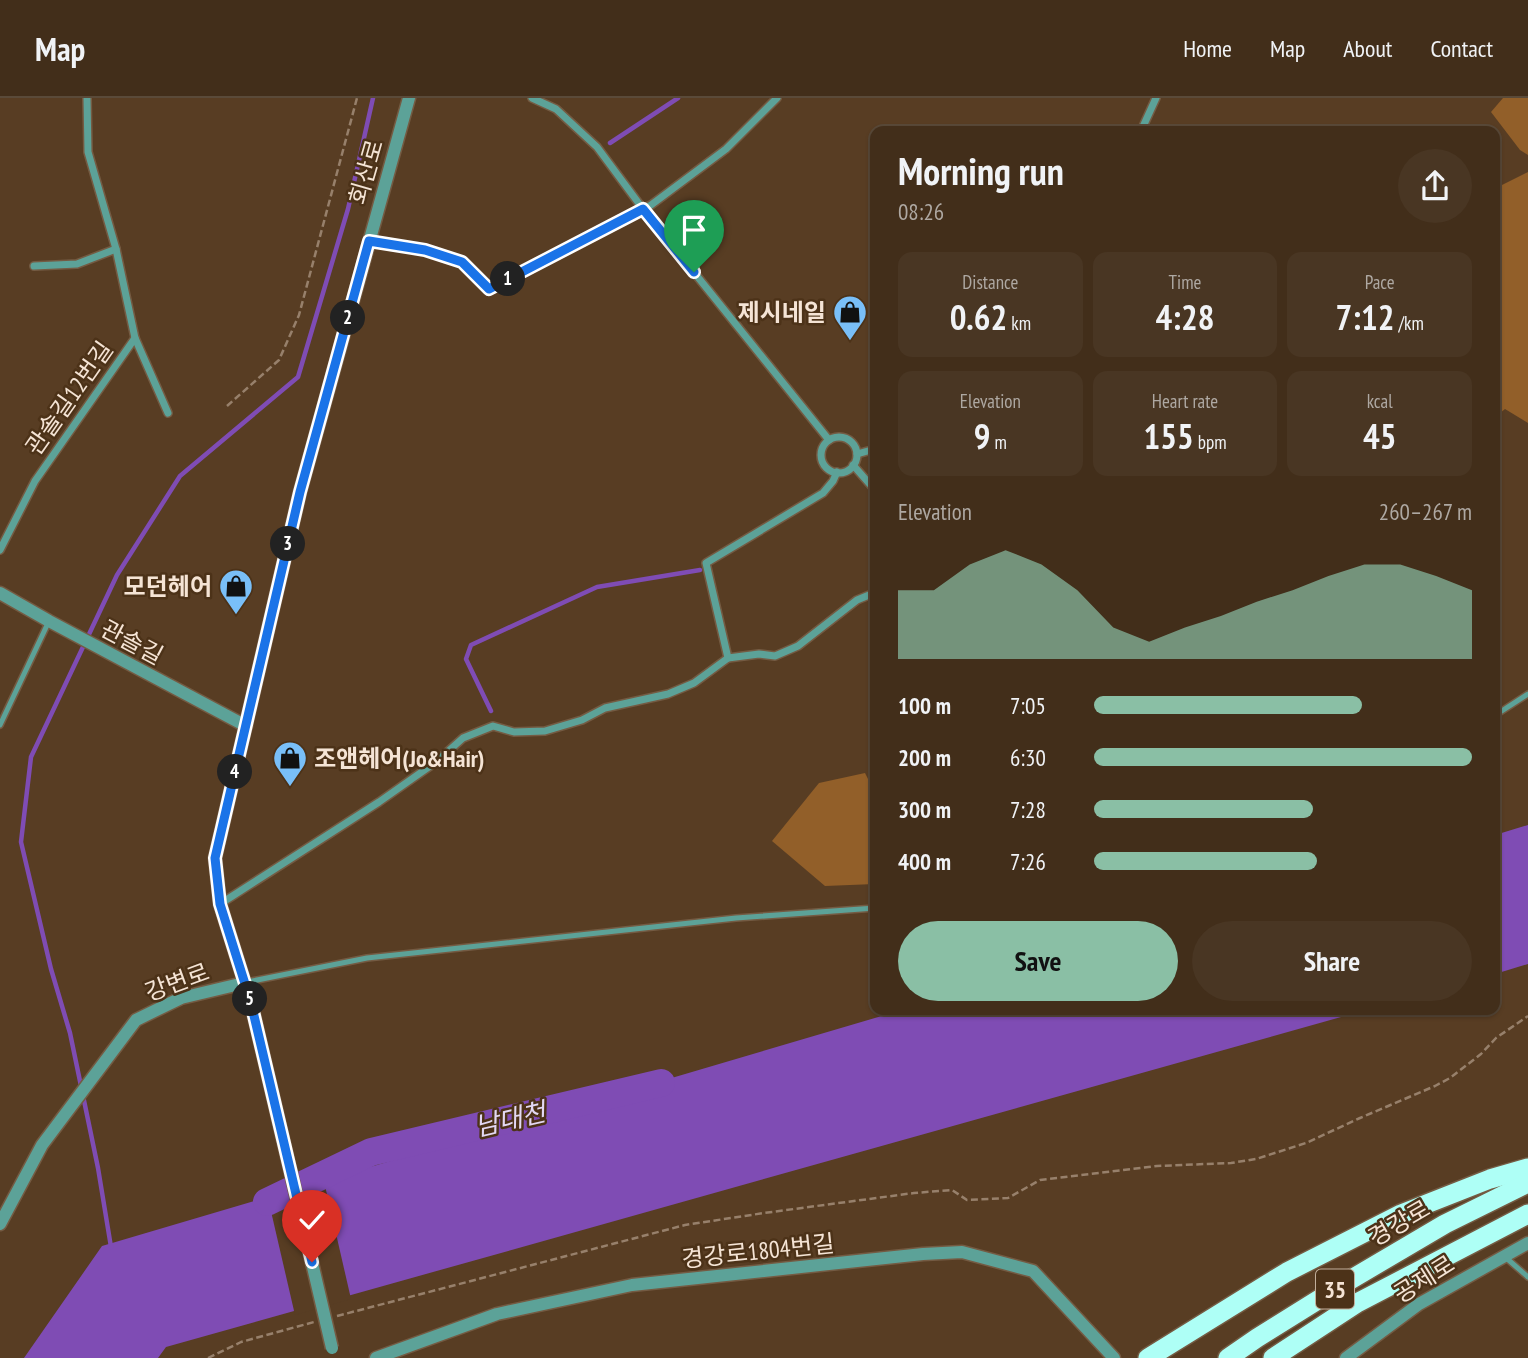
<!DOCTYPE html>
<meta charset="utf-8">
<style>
body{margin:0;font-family:"PT Sans Narrow","Noto Sans KR",sans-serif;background:#493623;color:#f1f3f6;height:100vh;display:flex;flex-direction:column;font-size:26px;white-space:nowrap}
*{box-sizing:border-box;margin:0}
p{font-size:23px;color:#aea8a2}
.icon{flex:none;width:38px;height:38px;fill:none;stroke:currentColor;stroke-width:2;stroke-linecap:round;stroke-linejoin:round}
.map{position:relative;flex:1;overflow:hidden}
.sheet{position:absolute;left:870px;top:28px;width:630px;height:889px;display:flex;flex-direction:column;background:#422e1a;border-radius:14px;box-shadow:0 2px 5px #0004,0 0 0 2px #5a4a39}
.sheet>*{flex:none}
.pin{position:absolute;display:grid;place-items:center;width:60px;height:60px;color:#fff;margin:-72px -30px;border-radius:50% 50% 50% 0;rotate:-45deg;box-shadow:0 0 7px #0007}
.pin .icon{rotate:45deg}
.km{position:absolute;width:35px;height:35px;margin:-18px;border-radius:50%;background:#222;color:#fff;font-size:19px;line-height:35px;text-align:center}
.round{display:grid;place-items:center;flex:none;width:74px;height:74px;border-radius:37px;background:#493623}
.overview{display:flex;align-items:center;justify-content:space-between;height:119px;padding:0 28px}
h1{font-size:38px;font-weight:700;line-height:52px}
.stats{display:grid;grid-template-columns:repeat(3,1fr);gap:10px;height:119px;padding:7px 28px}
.stats div{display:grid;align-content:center;border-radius:14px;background:#493623;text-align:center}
.stats b{font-size:35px;font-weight:700}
.stats small{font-size:19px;font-weight:400}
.stats p{font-size:19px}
.chart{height:196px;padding:14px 28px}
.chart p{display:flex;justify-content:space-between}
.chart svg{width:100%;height:126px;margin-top:7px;fill:#8abfa5;opacity:.7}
.primary-button{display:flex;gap:14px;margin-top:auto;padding:14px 28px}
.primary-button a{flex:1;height:80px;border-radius:42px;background:#8abfa5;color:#111;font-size:28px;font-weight:700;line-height:80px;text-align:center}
.primary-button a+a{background:#493623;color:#f1f3f6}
ul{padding:0 28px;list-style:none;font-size:23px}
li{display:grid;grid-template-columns:112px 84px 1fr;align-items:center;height:52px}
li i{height:18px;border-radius:9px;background:#8abfa5}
header{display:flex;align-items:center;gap:42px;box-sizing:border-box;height:98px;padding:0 35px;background:#422e1a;border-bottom:2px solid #5a4a39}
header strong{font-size:33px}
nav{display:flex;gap:38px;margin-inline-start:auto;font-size:24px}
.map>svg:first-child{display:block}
.forest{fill:#925f29}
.water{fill:#7f4cb4}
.pier{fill:#583d23}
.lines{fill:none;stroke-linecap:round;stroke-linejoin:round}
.stream{stroke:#7f4cb4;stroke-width:4.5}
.river{stroke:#7f4cb4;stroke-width:28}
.service-casing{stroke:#745b43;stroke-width:8}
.minor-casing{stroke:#745b43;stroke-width:10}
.tertiary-casing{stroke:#745b43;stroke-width:15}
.trunk-casing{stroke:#745b43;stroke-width:22}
.path{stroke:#97806b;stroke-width:2.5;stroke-dasharray:7 3.5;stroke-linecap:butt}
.service{stroke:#5ca298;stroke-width:5}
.minor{stroke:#5ca298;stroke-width:7}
.tertiary{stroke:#5ca298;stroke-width:12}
.trunk{stroke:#aefff6;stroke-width:19}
.tertiary-bridge-casing{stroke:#745b43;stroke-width:15;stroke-linecap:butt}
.tertiary-bridge{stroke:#5ca298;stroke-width:12}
.route-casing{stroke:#fff;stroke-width:14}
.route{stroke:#1a73e8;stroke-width:9}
.labels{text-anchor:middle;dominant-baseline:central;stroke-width:5;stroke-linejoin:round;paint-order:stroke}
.shield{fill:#4c3218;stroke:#c2af9c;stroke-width:2}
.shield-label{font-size:23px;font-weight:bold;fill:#f5e4d5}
.street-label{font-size:24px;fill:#f5e4d5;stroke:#4c3218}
.poi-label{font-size:24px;font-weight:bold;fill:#f5e4d5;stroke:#4c3218;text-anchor:end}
.water-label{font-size:26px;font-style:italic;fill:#e3d8f3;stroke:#4c3218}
</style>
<header>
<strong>Map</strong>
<nav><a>Home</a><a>Map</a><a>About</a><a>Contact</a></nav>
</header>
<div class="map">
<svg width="1528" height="1260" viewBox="0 0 1528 1260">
<rect width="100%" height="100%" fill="#583d23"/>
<g class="forest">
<polygon points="1503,0 1528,0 1528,57 1520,52 1491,14"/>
<polygon points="1528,74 1528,325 1505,311 1495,319 1494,91"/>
<polygon points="865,675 875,695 875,786 825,788 772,743 819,685"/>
</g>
<g class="water">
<polygon points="1528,727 1528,866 1495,876 1495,737"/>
<polygon points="902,912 1366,912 166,1249 158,1260 24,1260 102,1148"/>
</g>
<polygon class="pier" points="323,1079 351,1201 295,1217 267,1096"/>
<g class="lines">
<g class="stream">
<polyline points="610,45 678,0"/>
<polyline points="491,613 466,561 471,547 597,489 700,472"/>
<polyline points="111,1149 98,1070 70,935 51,871 21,744 31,659 117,477 180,378 298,279 348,111 373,0"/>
</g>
<polyline class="river" points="267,1104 371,1054 661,985"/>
<g class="service-casing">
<g id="service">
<polyline points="1494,618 1528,596"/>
<polyline points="0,627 49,523"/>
<polyline points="247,884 367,860 736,820 875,810"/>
<polyline points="1504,1158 1528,1179"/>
</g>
</g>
<g class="minor-casing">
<g id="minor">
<polyline points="532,0 556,11 597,49 643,111 829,342"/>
<polyline points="1141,33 1156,0"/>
<polyline points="369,143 425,152 462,164 489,191 651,107 726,51 777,0"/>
<polyline points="34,168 77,166 116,151"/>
<polyline points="135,240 168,315"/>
<circle cx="839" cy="357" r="18"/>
<polyline points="857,356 875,351"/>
<polyline points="853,367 875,392"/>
<polyline points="0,452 35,383 135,240 116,151 88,54 87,0"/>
<polyline points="728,560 759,556 775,558 798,548 857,502 874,495 875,492"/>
<polyline points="220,806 379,704 436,664 463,640 493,628 514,634 545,633 582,622 605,610 668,596 694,585 728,560 706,465 823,395 833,383 837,374"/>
</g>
</g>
<g class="tertiary-casing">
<g id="tertiary">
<polyline points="0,495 49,523 246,628"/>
<polyline points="251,905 220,806 215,760 300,394 409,0"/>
<polyline points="0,1126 42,1047 136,922 181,900 244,885"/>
<polyline points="376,1260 497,1216 632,1187 923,1156 962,1154 1033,1173 1114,1260"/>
<polyline points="1346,1260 1419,1206 1528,1145"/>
</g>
</g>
<g class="trunk-casing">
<g id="trunk">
<polyline points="1148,1260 1287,1174 1401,1116 1490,1081 1528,1070"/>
<polyline points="1228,1260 1257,1240 1350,1182 1445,1126 1528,1085"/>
<polyline points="1273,1260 1357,1205 1528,1116"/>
</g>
</g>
<g class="path">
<polyline points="227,308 279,262 299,217 357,0"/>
<polyline points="337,1218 685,1127 764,1115 914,1095 952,1092 967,1102 1008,1100 1040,1082 1157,1068 1231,1065 1256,1061 1306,1045 1360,1020 1435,988 1450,980 1481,956 1496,940 1528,918"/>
<polyline points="208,1260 241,1244 314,1224"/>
</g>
<use href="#service" class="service"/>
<use href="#minor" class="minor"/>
<use href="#tertiary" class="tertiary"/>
<use href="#trunk" class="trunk"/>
<g class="tertiary-bridge-casing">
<polyline id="tertiary-bridge" points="251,905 332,1250"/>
</g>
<use href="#tertiary-bridge" class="tertiary-bridge"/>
</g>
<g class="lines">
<g class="route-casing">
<polyline id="route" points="312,1164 251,905 220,806 215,760 300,394 369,143 425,152 462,164 489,191 643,111 694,174"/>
</g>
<use href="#route" class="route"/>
</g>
<defs>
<g id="shop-pin" transform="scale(1.75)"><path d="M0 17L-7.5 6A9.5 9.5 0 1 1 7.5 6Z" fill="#79bff8" stroke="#4c3218"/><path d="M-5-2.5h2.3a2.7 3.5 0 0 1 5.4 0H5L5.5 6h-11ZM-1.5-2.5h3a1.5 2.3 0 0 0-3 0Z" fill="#111"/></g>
</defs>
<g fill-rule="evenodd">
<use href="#shop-pin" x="850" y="214"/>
<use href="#shop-pin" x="236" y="488"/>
<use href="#shop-pin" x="290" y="660"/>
</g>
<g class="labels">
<rect class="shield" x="1316" y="1171.5" width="38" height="39" rx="5"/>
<g class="shield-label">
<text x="1335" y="1191">35</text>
</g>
<g class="street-label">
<text transform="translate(366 74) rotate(-74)">회산로</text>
<text transform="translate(69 300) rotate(-55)">관솔길12번길</text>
<text transform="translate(132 544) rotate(28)">관솔길</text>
<text transform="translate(177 884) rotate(-20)">강변로</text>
<text transform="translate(1399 1125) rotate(-30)">경강로</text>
<text transform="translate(758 1153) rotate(-6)">경강로1804번길</text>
<text transform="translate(1424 1181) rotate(-32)">공제로</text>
</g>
<g class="poi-label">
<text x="826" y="214">제시네일</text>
<text x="212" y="488">모던헤어</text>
<text x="314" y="660" text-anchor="start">조앤헤어(Jo&amp;Hair)</text>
</g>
<g class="water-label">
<text transform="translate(510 1021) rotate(-13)">남대천</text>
</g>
</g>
</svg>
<div class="pin" style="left:694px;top:174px;background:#1e9e55"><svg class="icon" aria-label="arrive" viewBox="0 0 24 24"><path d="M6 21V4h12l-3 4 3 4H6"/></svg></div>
<div class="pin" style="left:312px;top:1164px;background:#d93025"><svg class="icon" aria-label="check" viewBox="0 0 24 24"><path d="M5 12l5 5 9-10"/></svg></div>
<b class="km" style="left:508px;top:181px">1</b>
<b class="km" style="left:348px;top:220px">2</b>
<b class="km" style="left:288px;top:446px">3</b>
<b class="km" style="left:235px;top:674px">4</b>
<b class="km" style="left:250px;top:901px">5</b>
<section class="sheet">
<div class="overview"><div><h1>Morning run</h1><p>08:26</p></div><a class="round"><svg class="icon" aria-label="share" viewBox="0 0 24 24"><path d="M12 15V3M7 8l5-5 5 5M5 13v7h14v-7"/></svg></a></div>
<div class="stats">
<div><p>Distance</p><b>0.62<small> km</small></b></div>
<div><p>Time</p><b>4:28</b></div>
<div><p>Pace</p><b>7:12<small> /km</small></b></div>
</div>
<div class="stats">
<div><p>Elevation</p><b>9<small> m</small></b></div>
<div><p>Heart rate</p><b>155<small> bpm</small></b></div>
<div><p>kcal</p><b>45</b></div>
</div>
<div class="chart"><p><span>Elevation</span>260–267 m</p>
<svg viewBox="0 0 160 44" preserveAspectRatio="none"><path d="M0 44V20L10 20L20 11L30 6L40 11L50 20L60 33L70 38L80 33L90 29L100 24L110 20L120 15L130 11L140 11L150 15L160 20V44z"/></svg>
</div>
<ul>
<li><b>100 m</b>7:05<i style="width:71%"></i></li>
<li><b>200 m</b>6:30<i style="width:100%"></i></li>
<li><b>300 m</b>7:28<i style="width:58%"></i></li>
<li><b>400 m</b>7:26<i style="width:59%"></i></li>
</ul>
<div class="primary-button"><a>Save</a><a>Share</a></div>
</section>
</div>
